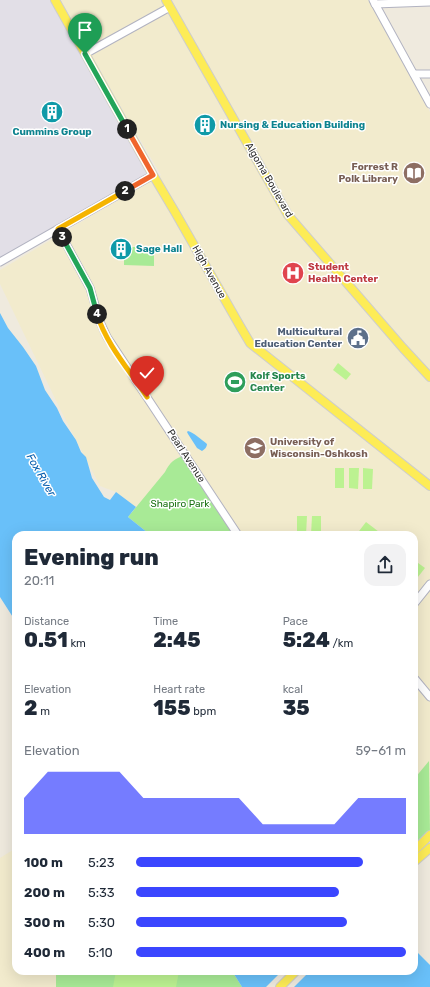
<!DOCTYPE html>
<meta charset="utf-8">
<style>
body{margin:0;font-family:Rubik,sans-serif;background:#f2f2f3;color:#1f2937;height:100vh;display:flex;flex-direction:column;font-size:15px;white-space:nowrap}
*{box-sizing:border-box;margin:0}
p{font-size:13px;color:#747a83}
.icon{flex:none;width:22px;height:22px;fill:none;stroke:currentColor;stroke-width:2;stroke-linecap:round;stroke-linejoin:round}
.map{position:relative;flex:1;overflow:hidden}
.panel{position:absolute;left:12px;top:531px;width:406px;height:444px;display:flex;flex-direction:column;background:#fff;border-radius:12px;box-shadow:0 4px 16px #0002}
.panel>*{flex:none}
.pin{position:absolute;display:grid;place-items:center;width:34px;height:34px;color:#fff;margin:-41px -17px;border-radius:50% 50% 50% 0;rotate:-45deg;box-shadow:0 0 4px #0007}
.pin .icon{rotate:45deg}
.km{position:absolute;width:20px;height:20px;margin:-10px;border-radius:50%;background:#222;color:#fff;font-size:11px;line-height:20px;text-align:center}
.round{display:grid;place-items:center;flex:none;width:42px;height:42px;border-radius:12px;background:#f2f2f3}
.head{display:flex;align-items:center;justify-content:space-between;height:68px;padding:0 12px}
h1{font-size:22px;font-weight:800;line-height:30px}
.stats{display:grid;grid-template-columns:repeat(3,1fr);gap:6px;height:68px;padding:4px 12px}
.stats div{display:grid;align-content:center}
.stats b{font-size:20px;font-weight:800}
.stats small{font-size:11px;font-weight:400}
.stats p{font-size:11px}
.chart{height:112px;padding:8px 12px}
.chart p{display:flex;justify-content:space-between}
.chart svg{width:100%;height:72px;margin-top:4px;fill:#3b46ff;opacity:.7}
ul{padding:0 12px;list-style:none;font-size:13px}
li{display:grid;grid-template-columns:64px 48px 1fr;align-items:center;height:30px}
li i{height:10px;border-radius:5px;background:#3b46ff}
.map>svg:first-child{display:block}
.industrial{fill:#e2dfe7}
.education{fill:#f2ebcd}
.green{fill:#a8ea96}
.pitch{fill:#bcf291}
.water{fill:#69c0f9}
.pier{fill:#efeade}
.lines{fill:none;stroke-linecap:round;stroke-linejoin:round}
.minor-casing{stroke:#b2b3c1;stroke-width:9}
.major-casing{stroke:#cdcdcd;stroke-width:10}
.minor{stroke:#fff;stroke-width:7}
.major{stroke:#fdec56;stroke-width:8}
.split-1-casing{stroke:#fff;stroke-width:8}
.split-2-casing{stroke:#fff;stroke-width:8}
.split-3-casing{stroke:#fff;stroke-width:8}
.split-4-casing{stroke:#fff;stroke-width:8}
.split-5-casing{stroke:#fff;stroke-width:8}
.split-1{stroke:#22a559;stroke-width:5}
.split-2{stroke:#f0652b;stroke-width:5}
.split-3{stroke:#f5b400;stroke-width:5}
.split-4{stroke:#22a559;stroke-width:5}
.split-5{stroke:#f5b400;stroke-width:5}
.labels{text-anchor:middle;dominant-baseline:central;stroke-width:3;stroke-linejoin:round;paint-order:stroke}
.culture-label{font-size:10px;font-weight:bold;fill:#0d838f;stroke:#fff;text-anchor:start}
.education-label{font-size:10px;font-weight:bold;fill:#785e54;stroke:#fff;text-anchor:end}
.street-label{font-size:10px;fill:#2d2d2d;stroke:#fff}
.health-label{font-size:10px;font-weight:bold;fill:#be3a42;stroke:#fff;text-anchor:start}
.service-label{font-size:10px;font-weight:bold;fill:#4e5e75;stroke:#fff;text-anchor:end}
.leisure-label{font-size:10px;font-weight:bold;fill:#27864d;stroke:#fff;text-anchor:start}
.park-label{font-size:10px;fill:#1b7214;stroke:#fff}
.water-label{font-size:11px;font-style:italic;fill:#025bac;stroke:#fff}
</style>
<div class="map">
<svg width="430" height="987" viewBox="0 0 430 987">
<rect width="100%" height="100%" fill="#efeade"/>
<polygon class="industrial" points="0,0 55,0 153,175 0,262"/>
<g class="education">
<polygon points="57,0 368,0 430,112 430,824 414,839 414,535 153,535 136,507 116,492 100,486 61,411 0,284 0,270 161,175"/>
<polygon points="16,848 16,971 232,971 242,987 0,987 0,858"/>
</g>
<g class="green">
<polygon points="132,247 148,247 148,251 154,251 154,266 124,265 124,250 131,250"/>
<path d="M185 455 238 535H147L148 533 128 517 165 472C170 462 174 459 185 455Z"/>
<polygon points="429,761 430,835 414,851 414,779"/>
<polygon points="56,971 232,971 242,987 56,987"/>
</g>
<g class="pitch">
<polygon points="338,363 351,374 346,380 333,370"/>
<rect x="335" y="468" width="9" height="20"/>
<polygon points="349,468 359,468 358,489 349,488"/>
<polygon points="363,468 373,469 372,489 363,489"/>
<polygon points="297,516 307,516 306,535 297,535"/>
<polygon points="312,516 321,516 321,535 311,535"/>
<polygon points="366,522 383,535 356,535"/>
<polygon points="414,560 425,568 414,582"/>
<polygon points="116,971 179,971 176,987 113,987"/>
</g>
<g class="water">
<polygon points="0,313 8,328 23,347 36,366 45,390 57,408 63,421 76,440 81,452 86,457 92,478 104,497 110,500 116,492 136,507 128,517 148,533 147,535 16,535 16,622 0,597"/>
<path d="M188 431C193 432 202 440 207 444 207 447 205 449 202 451L197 448 188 434 187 432Z"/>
<polygon points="414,949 430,965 430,987 242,987 232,971 414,971"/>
</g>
<polygon class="pier" points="282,971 314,971 310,975 308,973 294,987 266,987"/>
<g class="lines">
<g class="minor-casing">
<g id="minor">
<polyline points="373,0 430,104"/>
<polyline points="375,4 430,2"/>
<polyline points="85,54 170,7"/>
<polyline points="414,74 430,74"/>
<polyline points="58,229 90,288 100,322 107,337 238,535"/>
<polyline points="0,262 153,175"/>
<polyline points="414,604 430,584"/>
<polyline points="415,679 430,697"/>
</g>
</g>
<g class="major-casing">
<g id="major">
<polyline points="55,0 153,175 175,212 240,326 250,343 430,486"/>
<polyline points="166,0 288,215 403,348 430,377"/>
<polyline points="414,851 430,835"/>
<polyline points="414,862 430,848"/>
<polyline points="280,987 296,971"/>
</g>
</g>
<use href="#minor" class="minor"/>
<use href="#major" class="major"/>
</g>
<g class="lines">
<g class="split-1-casing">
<polyline id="split-1" points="85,54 127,129"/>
</g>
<g class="split-2-casing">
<polyline id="split-2" points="125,191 153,175 127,129"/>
</g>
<g class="split-3-casing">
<polyline id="split-3" points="62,237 58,229 125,191"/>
</g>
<g class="split-4-casing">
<polyline id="split-4" points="62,237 90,288 97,314"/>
</g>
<g class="split-5-casing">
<path id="split-5" d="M97 314C106 344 130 371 147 397"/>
</g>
<use href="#split-1" class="split-1"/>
<use href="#split-2" class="split-2"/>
<use href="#split-3" class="split-3"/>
<use href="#split-4" class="split-4"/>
<use href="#split-5" class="split-5"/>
</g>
<defs>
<g id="building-disc" transform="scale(1.15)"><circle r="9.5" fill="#0f9aa8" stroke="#fff"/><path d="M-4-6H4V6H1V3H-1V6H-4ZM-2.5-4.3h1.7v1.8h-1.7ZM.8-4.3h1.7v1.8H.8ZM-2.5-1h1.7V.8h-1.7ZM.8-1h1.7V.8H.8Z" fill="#fff"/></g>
<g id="library-disc" transform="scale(1.15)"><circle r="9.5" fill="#8d6e63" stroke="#fff"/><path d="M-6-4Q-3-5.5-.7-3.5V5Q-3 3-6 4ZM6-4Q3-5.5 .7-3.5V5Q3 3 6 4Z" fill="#fff"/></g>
<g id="hospital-disc" transform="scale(1.15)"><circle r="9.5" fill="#e0444e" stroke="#fff"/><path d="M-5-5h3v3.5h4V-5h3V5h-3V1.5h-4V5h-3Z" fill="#fff"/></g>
<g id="civic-disc" transform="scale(1.15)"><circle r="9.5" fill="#5c6f8a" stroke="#fff"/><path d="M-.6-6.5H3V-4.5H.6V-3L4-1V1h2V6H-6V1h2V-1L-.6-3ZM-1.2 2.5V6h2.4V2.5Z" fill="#fff"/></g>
<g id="stadium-disc" transform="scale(1.15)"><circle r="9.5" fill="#2e9e5b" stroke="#fff"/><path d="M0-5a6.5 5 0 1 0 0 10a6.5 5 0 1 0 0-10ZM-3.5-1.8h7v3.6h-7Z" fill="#fff"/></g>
<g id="university-disc" transform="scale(1.15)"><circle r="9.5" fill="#8d6e63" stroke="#fff"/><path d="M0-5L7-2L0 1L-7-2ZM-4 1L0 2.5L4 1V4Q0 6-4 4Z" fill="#fff"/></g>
</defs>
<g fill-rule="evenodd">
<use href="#building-disc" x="52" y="112"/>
<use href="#building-disc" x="205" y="125"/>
<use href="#library-disc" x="414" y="173"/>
<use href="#building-disc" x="121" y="249"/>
<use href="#hospital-disc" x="293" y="273"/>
<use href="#civic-disc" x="358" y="338"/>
<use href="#stadium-disc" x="235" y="382"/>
<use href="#university-disc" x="255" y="448"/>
</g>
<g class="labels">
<g class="culture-label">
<text x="220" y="125">Nursing &amp; Education Building</text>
<text x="52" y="132" text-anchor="middle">Cummins Group</text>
<text x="136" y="249">Sage Hall</text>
</g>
<g class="education-label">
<text x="398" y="167">Forrest R<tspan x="398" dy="12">Polk Library</tspan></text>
<text x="270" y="442" text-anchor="start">University of<tspan x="270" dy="12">Wisconsin-Oshkosh</tspan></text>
</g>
<g class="street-label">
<text transform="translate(269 180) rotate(60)">Algoma Boulevard</text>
<text transform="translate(209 272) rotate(61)">High Avenue</text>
<text transform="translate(186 456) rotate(57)">Pearl Avenue</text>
</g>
<g class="health-label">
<text x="308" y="267">Student<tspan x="308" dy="12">Health Center</tspan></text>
</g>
<g class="service-label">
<text x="342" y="332">Multicultural<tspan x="342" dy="12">Education Center</tspan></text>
</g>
<g class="leisure-label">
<text x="250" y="376">Kolf Sports<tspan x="250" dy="12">Center</tspan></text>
</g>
<g class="park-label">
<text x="180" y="504">Shapiro Park</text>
</g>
<g class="water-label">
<text transform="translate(41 475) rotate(60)">Fox River</text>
</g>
</g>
</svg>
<div class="pin" style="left:85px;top:54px;background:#1e9e55"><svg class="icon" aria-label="arrive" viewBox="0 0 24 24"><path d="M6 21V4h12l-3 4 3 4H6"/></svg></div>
<div class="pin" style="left:147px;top:397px;background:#d93025"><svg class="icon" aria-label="check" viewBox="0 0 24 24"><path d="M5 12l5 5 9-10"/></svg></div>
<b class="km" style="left:127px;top:129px">1</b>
<b class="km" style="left:125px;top:191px">2</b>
<b class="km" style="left:62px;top:237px">3</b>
<b class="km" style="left:97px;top:314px">4</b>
<section class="panel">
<div class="head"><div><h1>Evening run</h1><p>20:11</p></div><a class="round"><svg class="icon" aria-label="share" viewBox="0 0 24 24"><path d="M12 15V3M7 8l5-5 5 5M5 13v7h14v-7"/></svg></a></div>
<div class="stats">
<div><p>Distance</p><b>0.51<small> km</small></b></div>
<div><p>Time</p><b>2:45</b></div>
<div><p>Pace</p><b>5:24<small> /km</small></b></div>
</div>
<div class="stats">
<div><p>Elevation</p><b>2<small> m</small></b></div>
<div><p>Heart rate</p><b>155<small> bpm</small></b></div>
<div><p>kcal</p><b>35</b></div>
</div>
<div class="chart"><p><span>Elevation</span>59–61 m</p>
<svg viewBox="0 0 160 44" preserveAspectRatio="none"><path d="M0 44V22L10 6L20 6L30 6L40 6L50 22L60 22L70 22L80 22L90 22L100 38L110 38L120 38L130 38L140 22L150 22L160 22V44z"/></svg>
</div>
<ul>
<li><b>100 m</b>5:23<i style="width:84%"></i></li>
<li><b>200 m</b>5:33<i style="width:75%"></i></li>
<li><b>300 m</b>5:30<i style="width:78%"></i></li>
<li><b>400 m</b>5:10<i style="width:100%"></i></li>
</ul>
</section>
</div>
